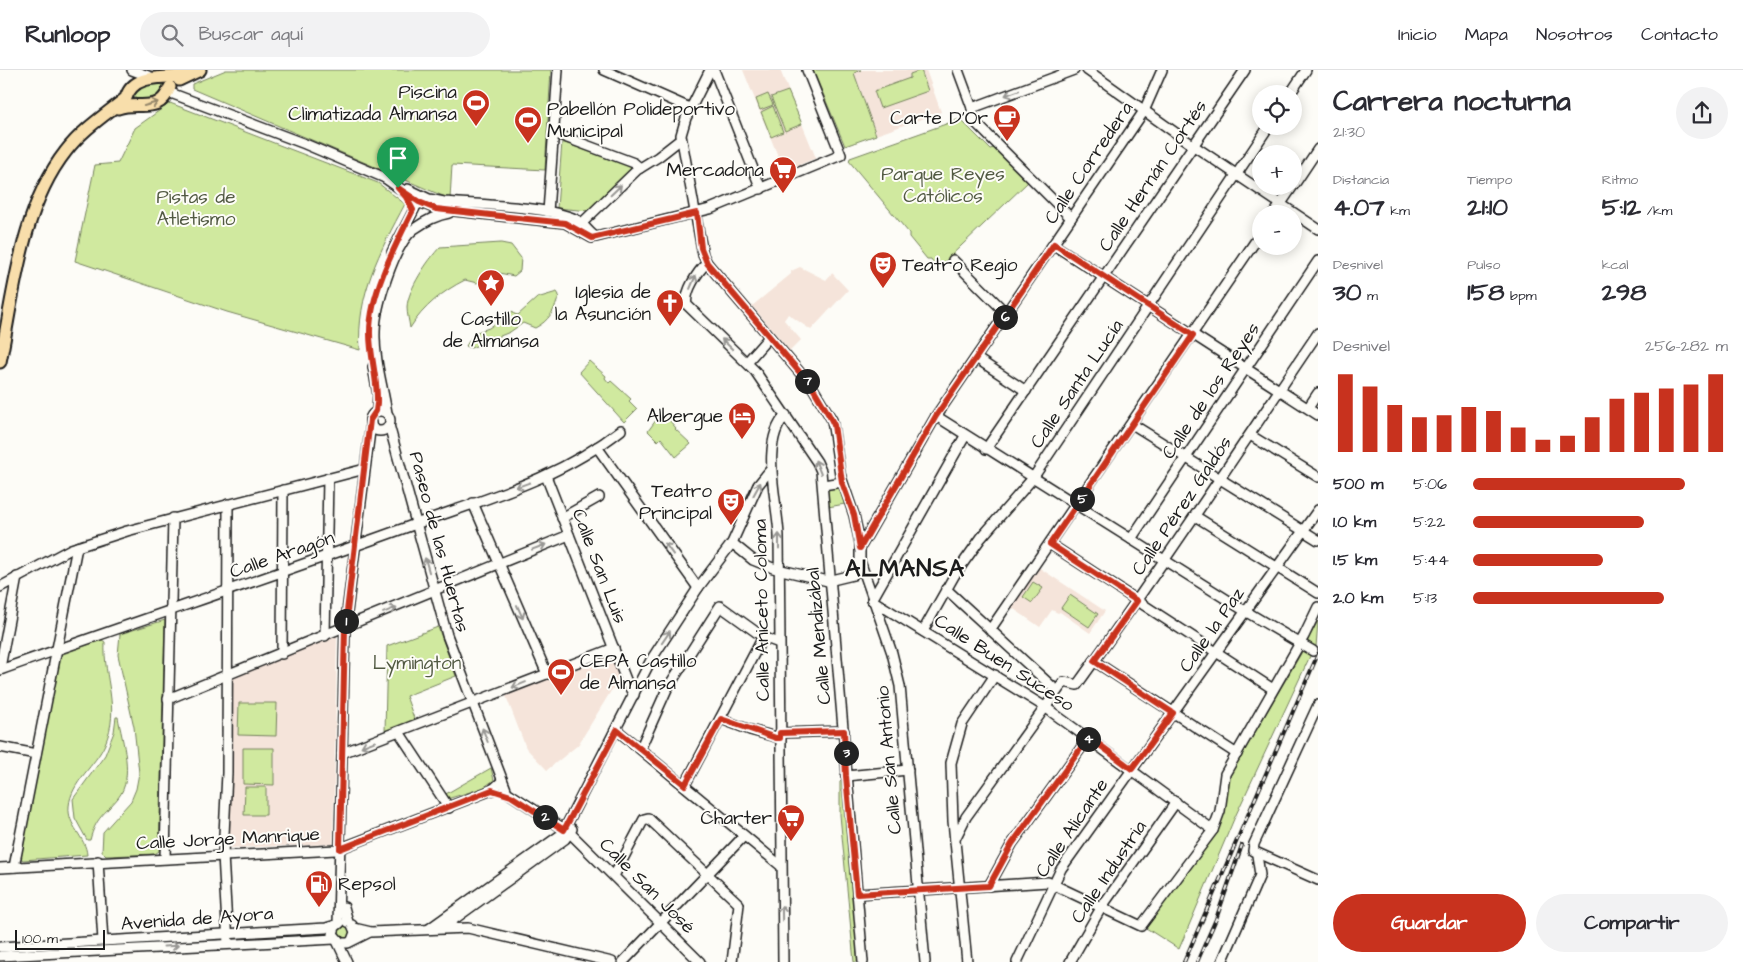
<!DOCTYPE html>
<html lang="es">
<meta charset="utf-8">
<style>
body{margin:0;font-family:"Architects Daughter",sans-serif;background:#f2f2f3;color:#2b2b33;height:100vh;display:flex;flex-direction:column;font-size:19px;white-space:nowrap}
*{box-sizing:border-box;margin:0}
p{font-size:16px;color:#7c7c81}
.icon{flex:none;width:28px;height:28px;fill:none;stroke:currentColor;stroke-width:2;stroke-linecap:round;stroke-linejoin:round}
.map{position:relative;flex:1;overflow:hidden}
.details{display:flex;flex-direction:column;background:#fff;width:425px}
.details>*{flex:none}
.fabs{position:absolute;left:1252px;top:15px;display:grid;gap:10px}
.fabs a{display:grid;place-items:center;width:50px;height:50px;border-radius:50%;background:#fff;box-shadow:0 2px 12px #0003;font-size:25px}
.scale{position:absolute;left:15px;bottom:12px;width:90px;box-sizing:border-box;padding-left:5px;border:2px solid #1c1c1c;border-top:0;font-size:14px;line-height:18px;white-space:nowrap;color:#1c1c1c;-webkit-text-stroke:4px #fdfcf7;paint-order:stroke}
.pin{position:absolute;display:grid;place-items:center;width:42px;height:42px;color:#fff;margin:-51px -21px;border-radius:50% 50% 50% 0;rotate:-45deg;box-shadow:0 0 5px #0007}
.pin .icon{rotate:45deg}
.km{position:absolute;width:25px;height:25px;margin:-12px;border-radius:50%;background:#222;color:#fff;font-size:14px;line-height:25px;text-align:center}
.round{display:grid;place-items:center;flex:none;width:52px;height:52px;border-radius:26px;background:#f2f2f3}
.summary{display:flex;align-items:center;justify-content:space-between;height:85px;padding:0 15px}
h1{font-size:28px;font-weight:800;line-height:38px}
.stats{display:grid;grid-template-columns:repeat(3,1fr);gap:8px;height:85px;padding:5px 15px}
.stats div{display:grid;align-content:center}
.stats b{font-size:25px;font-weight:800}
.stats small{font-size:14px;font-weight:400}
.stats p{font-size:14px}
.chart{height:140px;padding:10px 15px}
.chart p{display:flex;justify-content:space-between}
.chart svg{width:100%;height:90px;margin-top:5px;stroke:#c8321e;stroke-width:6}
.cta{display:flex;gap:10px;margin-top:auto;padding:10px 15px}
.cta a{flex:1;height:58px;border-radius:30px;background:#c8321e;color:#fff;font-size:20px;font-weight:800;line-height:58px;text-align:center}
.cta a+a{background:#f2f2f3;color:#2b2b33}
ul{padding:0 15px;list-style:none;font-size:16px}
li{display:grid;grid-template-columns:80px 60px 1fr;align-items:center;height:38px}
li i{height:12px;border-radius:6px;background:#c8321e}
header{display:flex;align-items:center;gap:30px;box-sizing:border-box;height:70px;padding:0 25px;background:#fff;border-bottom:1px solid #e1e1e2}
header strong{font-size:24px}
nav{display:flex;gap:28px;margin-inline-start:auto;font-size:18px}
.search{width:350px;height:45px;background:#f2f2f3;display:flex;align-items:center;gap:12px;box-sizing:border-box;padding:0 18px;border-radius:28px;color:#7c7c81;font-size:19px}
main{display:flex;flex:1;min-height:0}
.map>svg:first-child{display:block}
.built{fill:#f5e4da}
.green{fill:#d0e99f;stroke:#76825e}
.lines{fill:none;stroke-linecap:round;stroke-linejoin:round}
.minor-casing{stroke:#1c1c1c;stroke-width:12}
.major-casing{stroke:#1c1c1c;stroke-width:15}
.minor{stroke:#fdfcf7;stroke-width:9}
.major{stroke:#f8deab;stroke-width:11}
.rail-casing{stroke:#1c1c1c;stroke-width:4}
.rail{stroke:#fdfcf7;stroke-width:2;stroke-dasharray:5.5;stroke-linecap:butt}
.oneway{stroke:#989794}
.oneway2{stroke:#95876b}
.route-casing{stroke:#fff;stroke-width:10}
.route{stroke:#c8321e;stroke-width:6}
.labels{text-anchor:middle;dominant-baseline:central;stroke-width:4;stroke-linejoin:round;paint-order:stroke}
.poi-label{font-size:19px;fill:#1c1c1c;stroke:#fdfcf7;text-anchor:end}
.street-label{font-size:19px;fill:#1c1c1c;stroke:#fdfcf7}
.park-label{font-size:19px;fill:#525a43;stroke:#fdfcf7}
.district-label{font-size:24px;font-weight:bold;letter-spacing:1px;fill:#1c1c1c;stroke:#fdfcf7}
</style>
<header>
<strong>Runloop</strong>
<div class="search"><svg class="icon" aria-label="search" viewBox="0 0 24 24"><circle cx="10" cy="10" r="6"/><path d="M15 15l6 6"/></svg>Buscar aquí</div>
<nav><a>Inicio</a><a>Mapa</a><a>Nosotros</a><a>Contacto</a></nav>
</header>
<main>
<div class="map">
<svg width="1318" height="892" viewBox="0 0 1318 892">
<rect width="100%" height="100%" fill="#fdfcf7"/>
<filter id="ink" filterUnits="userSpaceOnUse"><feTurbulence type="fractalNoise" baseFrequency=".02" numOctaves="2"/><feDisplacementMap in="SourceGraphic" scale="10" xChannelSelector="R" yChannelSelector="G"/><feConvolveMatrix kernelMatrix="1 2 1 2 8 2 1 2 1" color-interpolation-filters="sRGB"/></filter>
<g filter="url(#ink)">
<g class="built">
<polygon points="743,0 780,0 816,88 784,101"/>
<polygon points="853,0 926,0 941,42 876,65"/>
<polygon points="800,197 826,210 832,203 848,220 811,260 788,244 784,250 801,270 790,281 752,236 791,204 791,201"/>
<polygon points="1038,497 1105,541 1090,563 1060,542 1058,543 1052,540 1040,557 1011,537"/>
<polygon points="337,566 333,774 228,778 230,609"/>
<polygon points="610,585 621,610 611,621 578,675 547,700 526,678 506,626"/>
</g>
<g class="green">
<polygon points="226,0 551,0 545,100 452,95 450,129 192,19 192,14"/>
<polygon points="813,0 861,0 854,3 876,65 845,76"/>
<polygon points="921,0 928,21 880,38 874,21 910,8 910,4"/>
<polygon points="157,12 165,13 157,26 141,30 133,27 145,14"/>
<polygon points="788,21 802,54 785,61 771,27"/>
<polygon points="768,24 773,35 760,40 756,29"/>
<path d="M170 33 378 113 405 134C380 181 356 225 360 280L227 242 75 191 95 95 118 93 135 58Z"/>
<polygon points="773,36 783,62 771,67 761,42"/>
<polygon points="960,49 990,79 994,78 1028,112 940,196 936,196 931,189 927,189 909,167 909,163 849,91 850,88"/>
<polygon points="562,72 634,97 589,141 557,138"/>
<path d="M501 173 511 175 521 188 520 201 514 206 499 203 477 213 465 210C443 221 423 237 410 258 409 251 407 244 407 237 408 219 428 190 440 177Z"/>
<path d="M557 222 559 225C555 240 549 251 535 258L523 253 510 262 471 278 466 276 474 263 489 258 513 241 514 244 518 245 537 228Z"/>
<polygon points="589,291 606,306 605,308 609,313 611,311 631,329 629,331 637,339 624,352 579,302"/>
<polygon points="662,342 676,358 675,359 691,374 676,387 661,368 658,371 648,361"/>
<polygon points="839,415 845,434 828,437 826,417"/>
<polygon points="1033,512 1043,518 1032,533 1023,527"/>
<polygon points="1070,525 1098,544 1089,557 1061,538"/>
<polygon points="165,550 159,781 155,784 106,786 102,782 103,762 131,731 136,719 139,703 134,657 118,585 120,564"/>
<polygon points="1318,551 1316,577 1307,571"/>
<polygon points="438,557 456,606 406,626 415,651 385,662 387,576"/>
<path d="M102 570 105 572C103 609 121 637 105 674 96 695 71 712 69 736 67 756 86 767 87 785L23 790 20 788 60 585Z"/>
<polygon points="1303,580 1311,584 1234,749 1179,879 1146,858 1217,761 1230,705"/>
<polygon points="239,633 277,633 276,666 238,665"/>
<path d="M116 647H118C122 671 135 707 118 728 104 745 96 747 90 770H87L75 748 73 729 105 685 114 662Z"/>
<polygon points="243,678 274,678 274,715 243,714"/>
<polygon points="491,698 494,710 483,718 447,729 444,725"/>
<polygon points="846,706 863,892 854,892 840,745 840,712"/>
<polygon points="245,717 266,717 266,745 244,745"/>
<circle cx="344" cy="863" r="7"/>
</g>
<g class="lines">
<g class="minor-casing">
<g id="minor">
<polyline points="132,0 151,7"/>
<polyline points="604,0 690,38"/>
<polyline points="710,0 686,48 681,65 703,185 707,193 813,318 832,350 840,404 854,445 860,473 860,490 853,505 828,511 773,498 753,490 732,473"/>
<polyline points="714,0 761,119"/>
<polyline points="958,0 972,38 973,50 1071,148"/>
<polyline points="1087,0 1194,76 1318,159"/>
<polyline points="168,22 305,74 390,110"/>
<polyline points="1290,24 1306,0"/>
<polyline points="972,38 1074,0"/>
<polyline points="554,63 634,93 640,98"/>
<polyline points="385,108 419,132 436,139 565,153 592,168 710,139 841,85 807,0"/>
<polyline points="1294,115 1318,79"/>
<path d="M408 119 429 129 444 132C478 135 547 136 575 149 582 152 587 160 593 165"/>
<polyline points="548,142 558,0"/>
<polyline points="1274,144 1293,116"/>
<polyline points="576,155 581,154 637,100 658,87 681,69"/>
<polyline points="1054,175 1318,345"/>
<polyline points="392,182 416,136 423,130"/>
<polyline points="953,190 1007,244"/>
<path d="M707 193C698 201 684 222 687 235L755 301 817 392 821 401 863 892"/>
<polyline points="976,288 1026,321"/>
<polyline points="747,292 769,267"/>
<polyline points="373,297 378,325 377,341"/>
<polyline points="1308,338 1318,323"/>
<circle cx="380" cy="351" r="10"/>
<path d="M387 343C383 317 374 289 375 262 375 238 394 174 414 159 424 152 437 145 449 143"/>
<polyline points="936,346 1245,541 1313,581"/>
<polyline points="1132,354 1318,470"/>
<polyline points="389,355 447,565 507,722 570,763 700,892"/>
<polyline points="1250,365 1318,407"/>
<polyline points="597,377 698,518"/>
<polyline points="986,379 1245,0"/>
<polyline points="546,406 628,615 634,625"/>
<polyline points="823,415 842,412"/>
<polyline points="473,433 547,604"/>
<polyline points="1195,446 1318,523"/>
<polyline points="562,448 599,427"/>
<polyline points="1131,469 1318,191"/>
<polyline points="1050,474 1273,619"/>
<polyline points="860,478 936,346 1144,41 1162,0"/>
<polyline points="860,491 892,583 900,616 925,892"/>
<polyline points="0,517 71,479 127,461 365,399"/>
<polyline points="946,519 1057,621"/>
<polyline points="872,530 1045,637 1213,760"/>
<polyline points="872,530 965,366"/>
<polyline points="990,560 1261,163"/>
<polyline points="923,561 954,506 981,468 1033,408 1269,56"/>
<polyline points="325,566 328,408"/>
<polyline points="282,584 283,420"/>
<polyline points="1094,591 1237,684"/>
<polyline points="0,598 17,507"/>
<path d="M0 600C137 551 276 505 413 455 487 428 559 409 621 360"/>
<polyline points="168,629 569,465"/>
<polyline points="1318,635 1254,774 1253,781 1318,810"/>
<polyline points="721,649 750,660 780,668"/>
<polyline points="617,660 781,796"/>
<polyline points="399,662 449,738"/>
<polyline points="780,663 844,661"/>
<polyline points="0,677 36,684"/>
<polyline points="641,677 667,619 720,536 763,567 779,573"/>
<polyline points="342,683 614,578"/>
<polyline points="846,706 908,700"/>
<polyline points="685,715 763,567"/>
<path d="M955 769 966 747 1057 621 1064 612 1077 615C1160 500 1238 381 1318 263"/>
<polyline points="165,788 173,448"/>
<polyline points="98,791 103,871"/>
<polyline points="14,797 77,477"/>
<polyline points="0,798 336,780 492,720 502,711"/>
<polyline points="614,806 644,749 648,748 739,834 732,892"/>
<polyline points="989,816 1012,774 1089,667"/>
<polyline points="857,824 1048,812 1141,856 1213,760 1220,741 1225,704 1304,566 1318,537"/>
<polyline points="344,837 348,852"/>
<polyline points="340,853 335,857 333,864 341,873 348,873 368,863"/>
<polyline points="338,854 345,558 371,353"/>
<polyline points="352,855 355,862 352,870"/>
<polyline points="354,858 371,862 468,858 612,892"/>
<polyline points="442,858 565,769 572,759"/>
<polyline points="429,859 562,764 651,590 698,518 732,473 758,415 771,399"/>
<polyline points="337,871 347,892"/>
<polyline points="228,873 223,785 227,703 228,434"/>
<polyline points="0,877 326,858 336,855"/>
<polyline points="0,886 335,869"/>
<polyline points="623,892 744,766"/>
<path d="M783 892 779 466C778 432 759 372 786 345"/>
<polyline points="967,892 953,751 951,693 962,654 995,605"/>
<polyline points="1017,892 1061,799 1318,440"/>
<polyline points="1070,892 1101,838 1176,732"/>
<polyline points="1222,892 1260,805 1257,785"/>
</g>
</g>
<g class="major-casing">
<g id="major">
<polyline points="179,10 200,0"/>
<path d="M118 38C139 30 159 46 170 17"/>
<path d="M0 292C14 223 21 138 66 81 82 60 105 45 126 28 133 3 165 8 184 6"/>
</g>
</g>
<use href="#minor" class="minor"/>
<use href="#major" class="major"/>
<g class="rail-casing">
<g id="rail">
<polyline points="1184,892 1318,584"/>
<polyline points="1197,892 1216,849 1242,775"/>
</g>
</g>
<use href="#rail" class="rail"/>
</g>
<defs><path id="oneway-shaft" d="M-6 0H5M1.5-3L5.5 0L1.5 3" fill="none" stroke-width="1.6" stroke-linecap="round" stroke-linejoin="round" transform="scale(1.25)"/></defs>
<g class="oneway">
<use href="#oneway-shaft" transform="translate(1012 23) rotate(160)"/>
<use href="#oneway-shaft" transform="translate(616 120) rotate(-44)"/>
<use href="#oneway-shaft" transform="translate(693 212) rotate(-67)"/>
<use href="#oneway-shaft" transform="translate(727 274) rotate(-136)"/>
<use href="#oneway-shaft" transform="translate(818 397) rotate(-112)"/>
<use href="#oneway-shaft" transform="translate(523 415) rotate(160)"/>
<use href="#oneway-shaft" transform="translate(757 419) rotate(-61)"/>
<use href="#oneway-shaft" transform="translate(779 471) rotate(-90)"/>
<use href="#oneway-shaft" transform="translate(539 477) rotate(-21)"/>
<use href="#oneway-shaft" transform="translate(669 479) rotate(-126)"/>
<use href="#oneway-shaft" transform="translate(427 495) rotate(-106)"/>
<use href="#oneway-shaft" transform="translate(390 540) rotate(-22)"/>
<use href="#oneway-shaft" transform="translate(520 542) rotate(66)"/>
<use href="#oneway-shaft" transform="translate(666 567) rotate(-56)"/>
<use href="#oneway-shaft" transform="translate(519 615) rotate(158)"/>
<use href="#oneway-shaft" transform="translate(485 665) rotate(-111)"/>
<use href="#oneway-shaft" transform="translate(368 674) rotate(159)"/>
<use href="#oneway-shaft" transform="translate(782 843) rotate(-91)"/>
<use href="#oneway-shaft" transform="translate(171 876) rotate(-3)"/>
</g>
<use class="oneway2" href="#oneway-shaft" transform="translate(151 34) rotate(-16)"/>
</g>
<g class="lines" filter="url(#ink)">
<g class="route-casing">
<path id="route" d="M398 118 419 132 436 139 565 153 592 168 697 143 701 178 707 193 813 318 829 345 834 355 842 412 854 445 860 478 936 346 1054 174 1193 265 1050 474 1137 531 1094 591 1173 643 1132 699 1089 667 1012 774 989 816 857 824 846 706 844 661 780 663V668H776L721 649 685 715 617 660 564 760 511 726 492 720 340 779 345 558 370 350 376 341 377 333C378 310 370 287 370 264 369 225 396 174 413 140L406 127Z"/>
</g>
<use href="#route" class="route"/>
</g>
<defs>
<g id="stadium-pin" transform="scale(1.4375)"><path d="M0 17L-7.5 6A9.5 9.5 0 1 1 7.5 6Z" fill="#c8321e" stroke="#fdfcf7"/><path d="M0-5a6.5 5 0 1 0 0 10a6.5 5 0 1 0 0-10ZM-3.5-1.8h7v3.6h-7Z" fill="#fff"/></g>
<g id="cafe-pin" transform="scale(1.4375)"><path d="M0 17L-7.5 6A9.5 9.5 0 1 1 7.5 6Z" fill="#c8321e" stroke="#fdfcf7"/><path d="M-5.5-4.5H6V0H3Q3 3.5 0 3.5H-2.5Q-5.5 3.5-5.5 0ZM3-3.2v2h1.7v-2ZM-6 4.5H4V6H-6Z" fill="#fff"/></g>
<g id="supermarket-pin" transform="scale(1.4375)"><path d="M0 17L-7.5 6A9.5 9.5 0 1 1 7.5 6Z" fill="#c8321e" stroke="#fdfcf7"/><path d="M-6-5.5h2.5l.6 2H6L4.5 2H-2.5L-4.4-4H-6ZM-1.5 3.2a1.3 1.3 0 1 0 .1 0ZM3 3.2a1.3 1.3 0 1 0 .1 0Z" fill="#fff"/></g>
<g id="theatre-pin" transform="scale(1.4375)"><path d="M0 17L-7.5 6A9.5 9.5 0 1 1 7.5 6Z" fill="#c8321e" stroke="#fdfcf7"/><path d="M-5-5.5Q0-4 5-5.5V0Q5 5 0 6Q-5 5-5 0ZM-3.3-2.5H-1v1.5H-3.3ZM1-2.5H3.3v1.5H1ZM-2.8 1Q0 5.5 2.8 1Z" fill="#fff"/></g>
<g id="sight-pin" transform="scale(1.4375)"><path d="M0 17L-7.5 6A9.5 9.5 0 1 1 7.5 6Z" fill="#c8321e" stroke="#fdfcf7"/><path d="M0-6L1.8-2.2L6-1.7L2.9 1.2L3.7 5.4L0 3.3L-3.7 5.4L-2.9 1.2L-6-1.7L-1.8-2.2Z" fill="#fff"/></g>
<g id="church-pin" transform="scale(1.4375)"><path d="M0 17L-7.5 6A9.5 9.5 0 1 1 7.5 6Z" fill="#c8321e" stroke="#fdfcf7"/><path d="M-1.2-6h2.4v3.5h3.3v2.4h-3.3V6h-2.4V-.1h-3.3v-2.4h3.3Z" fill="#fff"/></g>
<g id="hotel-pin" transform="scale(1.4375)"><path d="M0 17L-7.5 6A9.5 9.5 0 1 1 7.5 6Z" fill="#c8321e" stroke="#fdfcf7"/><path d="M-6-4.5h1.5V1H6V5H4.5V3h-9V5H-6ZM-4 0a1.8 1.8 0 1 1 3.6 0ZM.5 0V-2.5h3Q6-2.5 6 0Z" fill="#fff"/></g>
<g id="fuel-pin" transform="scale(1.4375)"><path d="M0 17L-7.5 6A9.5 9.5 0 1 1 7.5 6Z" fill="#c8321e" stroke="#fdfcf7"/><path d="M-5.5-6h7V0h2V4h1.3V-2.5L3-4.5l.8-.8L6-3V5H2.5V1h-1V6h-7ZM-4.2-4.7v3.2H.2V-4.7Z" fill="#fff"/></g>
</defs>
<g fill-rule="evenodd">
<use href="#stadium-pin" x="476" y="33"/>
<use href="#cafe-pin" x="1007" y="48"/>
<use href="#stadium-pin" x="528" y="50"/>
<use href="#supermarket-pin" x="783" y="100"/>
<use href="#theatre-pin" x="883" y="195"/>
<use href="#sight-pin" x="491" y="213"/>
<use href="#church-pin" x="670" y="233"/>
<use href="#hotel-pin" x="742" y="346"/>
<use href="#theatre-pin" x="731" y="432"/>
<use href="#stadium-pin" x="561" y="602"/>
<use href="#supermarket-pin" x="791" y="748"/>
<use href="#fuel-pin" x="319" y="814"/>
</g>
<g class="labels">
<g class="poi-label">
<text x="457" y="22">Piscina<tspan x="457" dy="22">Climatizada Almansa</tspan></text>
<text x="547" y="39" text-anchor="start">Pabellón Polideportivo<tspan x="547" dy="22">Municipal</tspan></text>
<text x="988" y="48">Carte D'Or</text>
<text x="764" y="100">Mercadona</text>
<text x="902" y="195" text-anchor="start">Teatro Regio</text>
<text x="651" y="222">Iglesia de<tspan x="651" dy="22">la Asunción</tspan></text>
<text x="491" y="249" text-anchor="middle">Castillo<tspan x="491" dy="22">de Almansa</tspan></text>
<text x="723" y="346">Albergue</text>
<text x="712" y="421">Teatro<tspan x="712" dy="22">Principal</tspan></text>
<text x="580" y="591" text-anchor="start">CEPA Castillo<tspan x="580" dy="22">de Almansa</tspan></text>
<text x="772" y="748">Charter</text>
<text x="338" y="814" text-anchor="start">Repsol</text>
</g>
<g class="street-label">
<text transform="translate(1089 93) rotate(-56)">Calle Corredera</text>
<text transform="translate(1153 106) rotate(-56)">Calle Hernán Cortés</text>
<text transform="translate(1077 314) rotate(-56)">Calle Santa Lucía</text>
<text transform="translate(1211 321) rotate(-56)">Calle de los Reyes</text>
<text transform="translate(1182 436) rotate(-56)">Calle Pérez Galdós</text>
<text transform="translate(439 472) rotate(75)">Paseo de las Huertas</text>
<text transform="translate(282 485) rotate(-19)">Calle Aragón</text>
<text transform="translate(599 496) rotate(69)">Calle San Luis</text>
<text transform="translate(762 540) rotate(-91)">Calle Aniceto Coloma</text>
<text transform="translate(1212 560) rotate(-55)">Calle la Paz</text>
<text transform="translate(819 566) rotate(-95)">Calle Mendizábal</text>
<text transform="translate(1004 593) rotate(33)">Calle Buen Suceso</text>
<text transform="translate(889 690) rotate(-95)">Calle San Antonio</text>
<text transform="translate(1072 758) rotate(-56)">Calle Alicante</text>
<text transform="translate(228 769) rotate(-3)">Calle Jorge Manrique</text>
<text transform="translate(1109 802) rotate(-56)">Calle Industria</text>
<text transform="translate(647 816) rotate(45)">Calle San José</text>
<text transform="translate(197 849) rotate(-4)">Avenida de Ayora</text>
</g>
<g class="park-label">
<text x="943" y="104">Parque Reyes<tspan x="943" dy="22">Católicos</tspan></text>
<text x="196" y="127">Pistas de<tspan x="196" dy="22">Atletismo</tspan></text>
<text x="417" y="593">Lymington</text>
</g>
<g class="district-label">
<text x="905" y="499">ALMANSA</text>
</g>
</g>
</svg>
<div class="fabs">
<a><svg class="icon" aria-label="locate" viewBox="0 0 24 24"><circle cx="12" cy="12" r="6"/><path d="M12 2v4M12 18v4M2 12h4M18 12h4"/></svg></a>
<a>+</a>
<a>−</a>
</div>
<div class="scale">100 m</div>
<div class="pin" style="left:398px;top:118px;background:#1e9e55"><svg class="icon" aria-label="arrive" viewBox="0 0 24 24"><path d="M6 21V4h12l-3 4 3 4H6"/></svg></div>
<b class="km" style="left:346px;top:551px">1</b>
<b class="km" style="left:545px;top:747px">2</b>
<b class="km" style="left:846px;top:683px">3</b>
<b class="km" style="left:1088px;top:669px">4</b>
<b class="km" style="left:1082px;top:429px">5</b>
<b class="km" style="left:1005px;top:247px">6</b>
<b class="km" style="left:807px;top:311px">7</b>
</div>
<section class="details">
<div class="summary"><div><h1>Carrera nocturna</h1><p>21:30</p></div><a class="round"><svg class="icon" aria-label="share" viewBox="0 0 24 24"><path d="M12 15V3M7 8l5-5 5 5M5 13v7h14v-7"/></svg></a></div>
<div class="stats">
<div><p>Distancia</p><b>4.07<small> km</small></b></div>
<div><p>Tiempo</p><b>21:10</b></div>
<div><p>Ritmo</p><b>5:12<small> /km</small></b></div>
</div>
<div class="stats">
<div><p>Desnivel</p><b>30<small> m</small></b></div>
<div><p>Pulso</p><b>158<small> bpm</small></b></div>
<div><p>kcal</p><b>298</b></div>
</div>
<div class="chart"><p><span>Desnivel</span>256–282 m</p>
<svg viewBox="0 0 160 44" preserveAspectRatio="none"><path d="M5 44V6M15 44V12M25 44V21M35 44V27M45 44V26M55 44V22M65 44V24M75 44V32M85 44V38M95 44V36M105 44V27M115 44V18M125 44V15M135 44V13M145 44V11M155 44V6"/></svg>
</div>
<ul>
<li><b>500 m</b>5:06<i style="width:83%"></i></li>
<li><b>1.0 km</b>5:22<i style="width:67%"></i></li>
<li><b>1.5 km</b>5:44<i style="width:51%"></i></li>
<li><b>2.0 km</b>5:13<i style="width:75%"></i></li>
</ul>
<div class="cta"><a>Guardar</a><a>Compartir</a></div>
</section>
</main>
